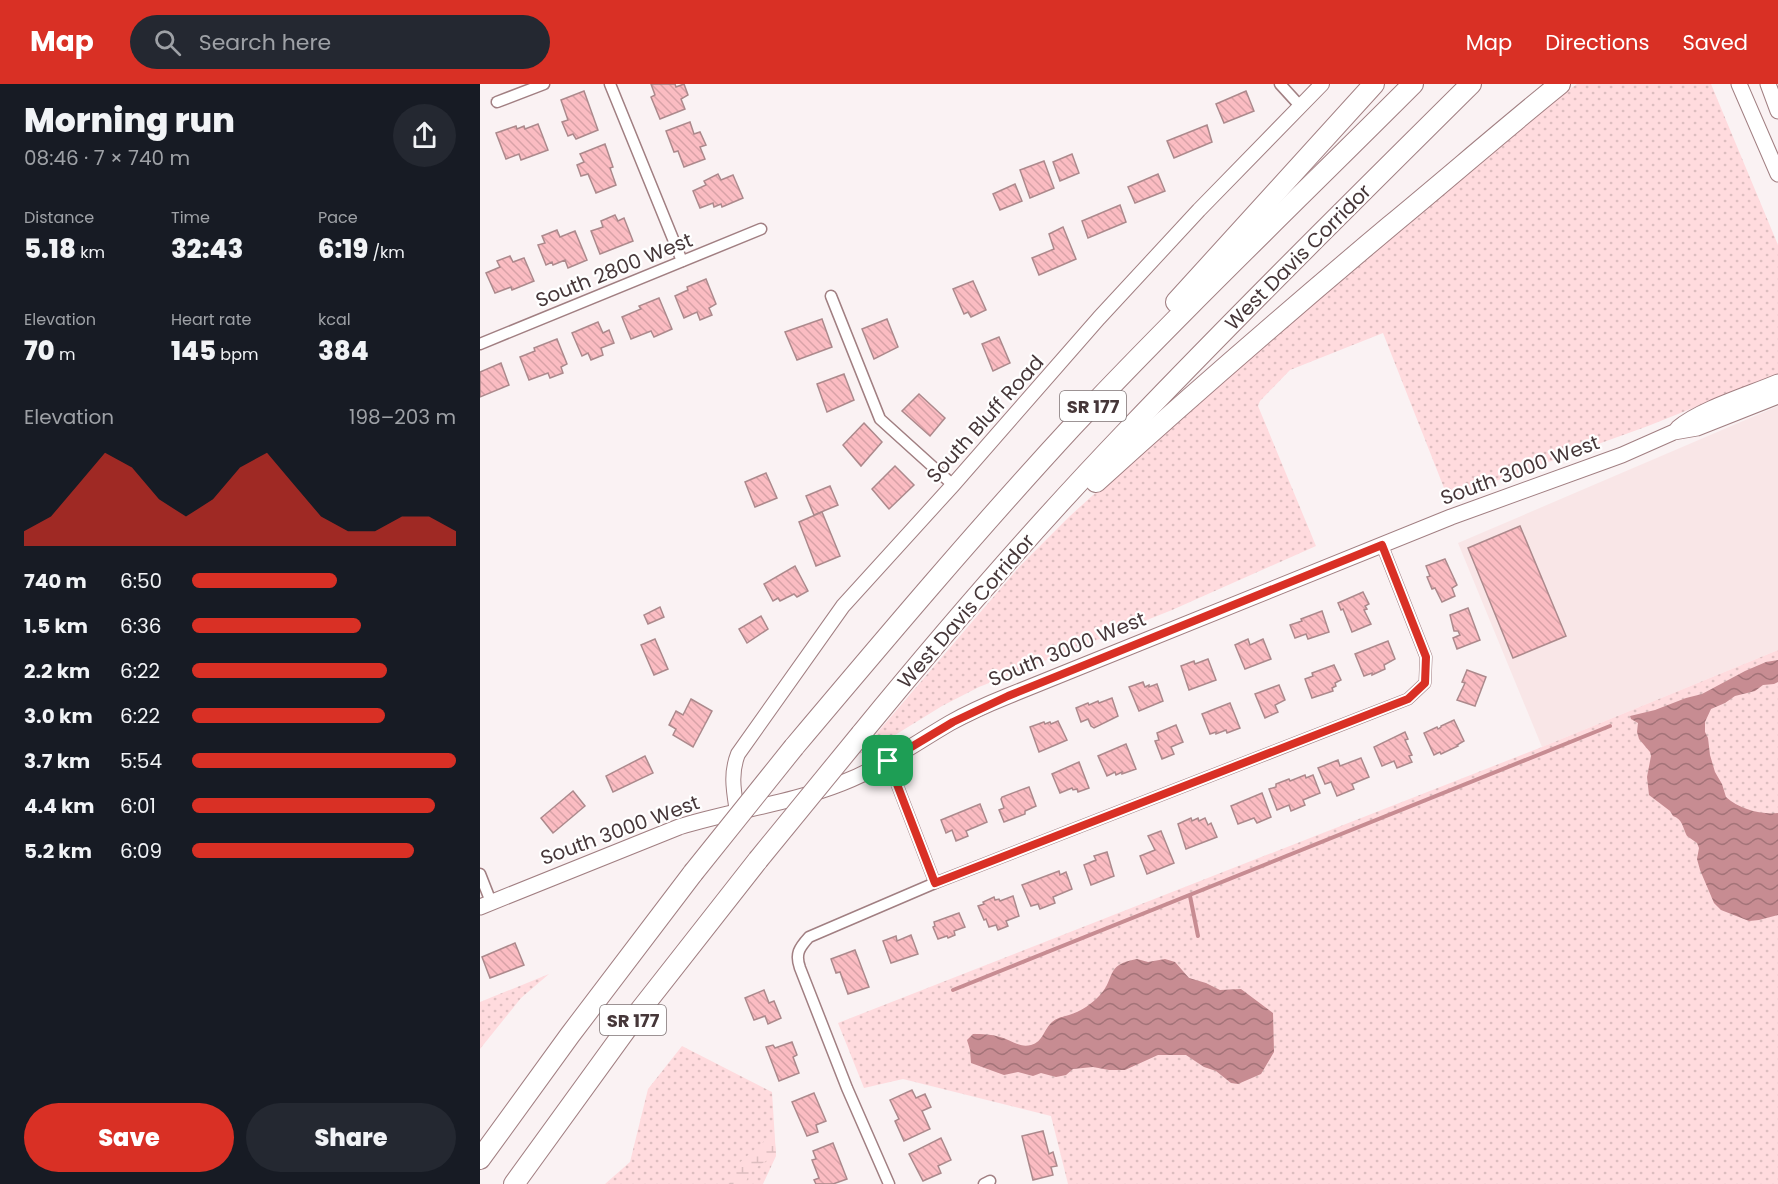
<!DOCTYPE html>
<meta charset="utf-8">
<style>
body{margin:0;font-family:Poppins,sans-serif;background:#242831;color:#f1f3f6;height:100vh;display:flex;flex-direction:column;font-size:22px;white-space:nowrap}
*{box-sizing:border-box;margin:0}
p{font-size:20px;color:#9ea1a6}
.icon{flex:none;width:33px;height:33px;fill:none;stroke:currentColor;stroke-width:2;stroke-linecap:round;stroke-linejoin:round}
.map{position:relative;flex:1;overflow:hidden}
.sheet{display:flex;flex-direction:column;background:#171b24;width:480px}
.sheet>*{flex:none}
.pin{position:absolute;display:grid;place-items:center;width:51px;height:51px;color:#fff;margin:-26px;border-radius:12px;box-shadow:0 3px 9px #0006}
.round{display:grid;place-items:center;flex:none;width:63px;height:63px;border-radius:32px;background:#242831}
.overview{display:flex;align-items:center;justify-content:space-between;height:102px;padding:0 24px}
h1{font-size:33px;font-weight:800;line-height:45px}
.metrics{display:grid;grid-template-columns:repeat(3,1fr);gap:9px;height:102px;padding:6px 24px}
.metrics div{display:grid;align-content:center}
.metrics b{font-size:26px;font-weight:800}
.metrics small{font-size:16px;font-weight:400}
.metrics p{font-size:16px}
.chart{height:168px;padding:12px 24px}
.chart p{display:flex;justify-content:space-between}
.chart svg{width:100%;height:108px;margin-top:6px;fill:#d93025;opacity:.7}
.primary-button{display:flex;gap:12px;margin-top:auto;padding:12px 24px}
.primary-button a{flex:1;height:69px;border-radius:36px;background:#d93025;color:#fff;font-size:24px;font-weight:800;line-height:69px;text-align:center}
.primary-button a+a{background:#242831;color:#f1f3f6}
ul{padding:0 24px;list-style:none;font-size:20px}
li{display:grid;grid-template-columns:96px 72px 1fr;align-items:center;height:45px}
li i{height:15px;border-radius:8px;background:#d93025}
header{display:flex;align-items:center;gap:36px;box-sizing:border-box;height:84px;padding:0 30px;background:#d93025;color:#fff}
header strong{font-size:28px}
nav{display:flex;gap:33px;margin-inline-start:auto;font-size:21px}
.search{width:420px;height:54px;background:#242831;display:flex;align-items:center;gap:15px;box-sizing:border-box;padding:0 21px;border-radius:33px;color:#9ea1a6;font-size:22px}
main{display:flex;flex:1;min-height:0}
.map>svg:first-child{display:block}
.built{fill:#f9e6e7}
.grass{fill:url(#grass-dots)}
.wetland{fill:url(#wetland-marsh)}
.water{fill:url(#water-waves)}
.lines{fill:none;stroke-linecap:round;stroke-linejoin:round}
.stream{stroke:#c78c92;stroke-width:4}
.building{fill:url(#building-back-hatch);stroke:#ac898c;stroke-width:1.5}
.minor-casing{stroke:#a17f82;stroke-width:13}
.tertiary-casing{stroke:#a17f82;stroke-width:16}
.secondary-casing{stroke:#a17f82;stroke-width:17}
.motorway-casing{stroke:#a17f82;stroke-width:22}
.minor{stroke:#fff;stroke-width:10}
.tertiary{stroke:#fff;stroke-width:14}
.secondary{stroke:#fff;stroke-width:15}
.motorway{stroke:#fff;stroke-width:20}
.motorway-bridge-casing{stroke:#a17f82;stroke-width:22;stroke-linecap:butt}
.motorway-bridge{stroke:#fff;stroke-width:20}
.route-casing{stroke:#fff;stroke-width:12}
.route{stroke:#d93025;stroke-width:8}
.labels{text-anchor:middle;dominant-baseline:central;stroke-width:4.5;stroke-linejoin:round;paint-order:stroke}
.shield{fill:#fff;stroke:#7e7374;stroke-width:1.5}
.shield-label{font-size:18px;font-weight:bold;fill:#463739}
.street-label{font-size:20px;fill:#463739;stroke:#fff}
</style>
<header>
<strong>Map</strong>
<div class="search"><svg class="icon" aria-label="search" viewBox="0 0 24 24"><circle cx="10" cy="10" r="6"/><path d="M15 15l6 6"/></svg>Search here</div>
<nav><a>Map</a><a>Directions</a><a>Saved</a></nav>
</header>
<main>
<section class="sheet">
<div class="overview"><div><h1>Morning run</h1><p>08:46 · 7 × 740 m</p></div><a class="round"><svg class="icon" aria-label="share" viewBox="0 0 24 24"><path d="M12 15V3M7 8l5-5 5 5M5 13v7h14v-7"/></svg></a></div>
<div class="metrics">
<div><p>Distance</p><b>5.18<small> km</small></b></div>
<div><p>Time</p><b>32:43</b></div>
<div><p>Pace</p><b>6:19<small> /km</small></b></div>
</div>
<div class="metrics">
<div><p>Elevation</p><b>70<small> m</small></b></div>
<div><p>Heart rate</p><b>145<small> bpm</small></b></div>
<div><p>kcal</p><b>384</b></div>
</div>
<div class="chart"><p><span>Elevation</span>198–203 m</p>
<svg viewBox="0 0 160 44" preserveAspectRatio="none"><path d="M0 44V38L10 32L20 19L30 6L40 12L50 25L60 32L70 25L80 12L90 6L100 19L110 32L120 38L130 38L140 32L150 32L160 38V44z"/></svg>
</div>
<ul>
<li><b>740 m</b>6:50<i style="width:55%"></i></li>
<li><b>1.5 km</b>6:36<i style="width:64%"></i></li>
<li><b>2.2 km</b>6:22<i style="width:74%"></i></li>
<li><b>3.0 km</b>6:22<i style="width:73%"></i></li>
<li><b>3.7 km</b>5:54<i style="width:100%"></i></li>
<li><b>4.4 km</b>6:01<i style="width:92%"></i></li>
<li><b>5.2 km</b>6:09<i style="width:84%"></i></li>
</ul>
<div class="primary-button"><a>Save</a><a>Share</a></div>
</section>
<div class="map">
<svg width="1298" height="1100" viewBox="0 0 1298 1100">
<defs>
<pattern id="grass-dots" width="8" height="8" patternUnits="userSpaceOnUse" patternTransform="scale(1.5)"><rect width="8" height="8" fill="#ffdbde"/><path d="M2 2h.1M6 6h.1" fill="none" stroke="#dcbdbf" stroke-width="1.8" stroke-linecap="round"/></pattern>
<pattern id="wetland-marsh" width="20" height="14" patternUnits="userSpaceOnUse" patternTransform="scale(1.5)"><rect width="20" height="14" fill="#ffdbde"/><path d="M1 5h8M5 5V1M11 12h8M15 12V8" fill="none" stroke="#dcbdbf"/></pattern>
<pattern id="water-waves" width="16" height="10" patternUnits="userSpaceOnUse" patternTransform="scale(1.5)"><rect width="16" height="10" fill="#c78c92"/><path d="M0 5q4-4 8 0t8 0" fill="none" stroke="#a37378"/></pattern>
<pattern id="building-back-hatch" width="6" height="6" patternUnits="userSpaceOnUse" patternTransform="scale(1.5)"><rect width="6" height="6" fill="#fbbcc2"/><path d="M-1 5l2 2M0 0l6 6M5-1l2 2" fill="none" stroke="#d8a2a7"/></pattern>
</defs>
<rect width="100%" height="100%" fill="#faf2f3"/>
<polygon class="built" points="1298,322 1298,566 1062,663 978,459"/>
<g class="grass">
<polygon points="1097,0 1231,0 1298,161 1298,290 1168,342 968,414 903,249 810,286 780,317 778,322 836,462 692,526 499,603 462,622 407,656 379,670 540,482 590,432 700,332 1055,30"/>
<polygon points="1298,566 1298,1100 588,1100 571,1032 423,995 384,1004 358,939 1062,663"/>
<polygon points="69,890 41,914 0,965 0,918"/>
<polygon points="202,962 292,1008 296,1072 283,1100 125,1100 150,1078 168,1005"/>
</g>
<polygon class="wetland" points="294,1048 296,1070 270,1088 265,1100 249,1100 258,1080"/>
<g class="water">
<path d="M1298 576V598L1294 600 1283 601 1275 607 1255 612 1245 619 1231 625 1225 638V648L1228 654 1230 671 1235 688 1242 700 1246 713C1259 725 1281 731 1298 729V831L1279 836 1269 837 1241 826 1234 819 1220 786 1217 775 1219 764 1217 759 1207 752C1203 745 1203 735 1193 732L1190 727 1169 711 1167 693 1171 672 1170 668 1159 655 1157 648 1158 639 1151 635 1150 632 1175 626 1206 614 1222 610 1265 587 1286 578Z"/>
<path d="M657 875 668 878 685 875 695 878 709 894 726 899 740 906 761 905 793 929 794 968 781 990 758 1000 751 999 736 987 724 983 706 971H678L645 986H629L613 983 593 985 586 991 576 993 561 989 553 992 538 988 524 991 491 979 490 966 487 956 493 950C502 950 511 950 520 953 531 956 539 964 551 961 563 958 564 945 572 938 578 933 583 933 589 931 600 928 613 919 620 911 636 894 624 881 657 875Z"/>
</g>
<g class="lines">
<g class="stream">
<polyline points="710,812 718,852"/>
<polyline points="473,906 1130,642"/>
</g>
</g>
<g class="building">
<polygon points="171,0 195,0 196,3 204,0 208,11 201,15 205,25 180,35 171,13 175,11"/>
<polygon points="104,7 118,46 96,55 93,50 88,52 82,38 88,36 81,16"/>
<polygon points="766,7 774,27 744,39 736,20"/>
<polygon points="210,38 214,50 220,48 226,61 220,63 225,75 204,83 198,67 194,68 186,47"/>
<polygon points="58,40 68,66 41,76 39,70 26,75 16,49 36,42 37,45 44,42 45,45"/>
<polygon points="727,41 732,58 694,74 687,57"/>
<polygon points="125,60 133,83 130,84 136,101 116,109 108,90 101,92 97,81 104,78 100,70"/>
<polygon points="592,70 599,89 580,97 573,78"/>
<polygon points="564,77 574,104 550,114 540,86"/>
<polygon points="238,90 241,96 253,91 263,114 242,123 241,120 234,123 233,119 220,124 213,107 226,101 224,97"/>
<polygon points="678,90 685,107 655,119 648,103"/>
<polygon points="535,100 542,117 520,126 513,110"/>
<polygon points="640,121 646,138 608,154 602,137"/>
<polygon points="135,131 138,137 144,134 153,157 120,170 111,147 123,143 121,137"/>
<polygon points="583,143 596,175 559,191 552,174 574,165 569,150"/>
<polygon points="77,146 80,153 95,147 107,176 88,184 85,176 73,181 72,178 66,181 58,161 65,159 62,152"/>
<polygon points="30,172 33,178 44,174 54,197 32,206 31,203 15,209 6,189 20,183 17,177"/>
<polygon points="226,195 236,220 229,224 232,231 220,236 217,228 204,234 195,212 208,206 207,203"/>
<polygon points="493,197 506,226 491,233 488,228 484,230 473,205"/>
<polygon points="179,214 192,245 174,253 171,247 151,255 142,233 161,225 159,222"/>
<polygon points="342,235 352,263 317,276 305,248"/>
<polygon points="407,235 418,263 394,275 382,245"/>
<polygon points="118,238 123,249 129,246 134,259 121,264 123,271 111,276 108,269 102,272 92,249"/>
<polygon points="519,253 530,279 513,287 502,260"/>
<polygon points="77,255 87,280 81,283 83,289 70,294 68,289 49,296 40,273 55,267 54,264"/>
<polygon points="21,279 29,301 0,313 0,288"/>
<polygon points="364,290 374,316 347,328 337,300"/>
<polygon points="439,310 465,334 450,352 422,327"/>
<polygon points="384,339 402,358 381,382 363,361"/>
<polygon points="415,382 434,401 409,425 392,405"/>
<polygon points="286,389 297,414 275,423 265,398"/>
<polygon points="350,402 358,421 334,431 326,412"/>
<polygon points="342,428 360,472 336,482 319,438"/>
<polygon points="1040,442 1086,552 1033,574 988,464"/>
<polygon points="965,475 977,501 972,504 975,512 962,518 955,504 952,505 947,493 950,492 946,482"/>
<polygon points="315,482 328,507 317,513 314,510 300,517 298,514 293,517 284,500"/>
<polygon points="883,508 889,520 885,522 887,525 884,526 891,540 872,548 863,525 861,526 858,519"/>
<polygon points="180,523 184,533 168,540 164,531"/>
<polygon points="988,524 1000,556 977,565 973,554 980,551 978,547 974,547 970,531"/>
<polygon points="842,527 849,548 828,555 826,550 815,554 810,541 822,537 821,535"/>
<polygon points="281,532 288,545 267,559 259,545"/>
<polygon points="175,555 188,585 174,591 161,561"/>
<polygon points="768,555 770,561 783,555 791,575 765,585 755,561"/>
<polygon points="908,557 915,575 904,581 905,585 892,591 892,589 884,592 875,570"/>
<polygon points="728,575 736,596 709,606 701,582 714,577 715,580"/>
<polygon points="854,581 861,596 855,599 856,602 852,604 853,607 832,614 825,595 833,592 832,589"/>
<polygon points="987,586 1006,593 995,622 977,616 985,599 982,598"/>
<polygon points="663,598 665,603 669,601 669,603 677,600 683,617 659,627 649,603"/>
<polygon points="799,601 805,616 795,621 798,628 785,634 775,610"/>
<polygon points="632,614 638,632 614,644 611,642 608,635 601,638 596,624 608,619 609,621 618,617 619,619"/>
<polygon points="211,615 232,627 213,663 193,651 196,645 189,641 196,627 203,631"/>
<polygon points="750,619 760,644 747,649 746,646 736,650 736,648 730,650 722,630"/>
<polygon points="974,636 984,657 977,661 978,662 961,670 960,668 954,671 944,649 957,643 958,645 961,643 961,642"/>
<polygon points="578,637 587,656 559,668 550,643 564,638 565,640 570,638 571,640"/>
<polygon points="696,641 703,658 691,663 694,670 682,675 675,657 679,656 677,649"/>
<polygon points="925,648 928,655 925,656 932,671 929,672 932,678 917,684 914,677 902,682 894,663"/>
<polygon points="646,660 656,685 642,690 642,688 636,691 635,688 627,692 618,672"/>
<polygon points="165,672 173,689 133,708 126,692"/>
<polygon points="881,674 889,693 872,700 874,705 857,712 851,698 845,700 838,684 858,676 860,682"/>
<polygon points="599,678 609,704 598,708 597,705 593,706 592,704 580,709 572,690"/>
<polygon points="825,691 826,694 833,691 840,709 823,716 825,721 811,727 809,721 797,726 789,705 796,703 796,700 809,695 810,697"/>
<polygon points="549,703 556,722 545,727 545,730 524,738 519,726 524,724 521,715 522,713"/>
<polygon points="93,707 105,722 73,749 61,734"/>
<polygon points="782,709 791,733 777,739 774,734 758,740 751,722"/>
<polygon points="500,720 507,738 486,747 488,752 476,757 472,746 466,749 461,736"/>
<polygon points="711,734 712,737 718,734 719,737 725,734 728,741 731,739 737,753 706,765 698,740"/>
<polygon points="681,747 694,779 667,790 660,772 675,766 668,752"/>
<polygon points="627,768 634,792 611,801 604,781 616,776 614,772"/>
<polygon points="579,787 580,791 586,788 592,805 573,813 575,819 560,825 558,820 551,822 542,801"/>
<polygon points="533,812 539,832 526,837 528,842 518,846 516,841 509,843 506,835 504,836 498,822 504,820 503,818 514,813 515,816 519,815 520,817"/>
<polygon points="479,829 485,843 474,847 475,851 468,854 467,852 458,855 453,843 455,842 454,838"/>
<polygon points="431,851 438,870 411,879 403,857 416,852 417,857"/>
<polygon points="35,859 44,881 10,894 2,873"/>
<polygon points="375,866 389,903 368,910 360,888 356,889 351,875"/>
<polygon points="284,906 289,919 294,917 301,934 288,940 285,932 274,936 265,914"/>
<polygon points="312,958 317,971 313,973 319,989 299,997 286,963 293,961 295,964"/>
<polygon points="432,1006 436,1014 445,1010 451,1023 442,1027 450,1045 424,1057 415,1037 419,1035 410,1016"/>
<polygon points="334,1009 346,1037 336,1041 338,1048 327,1052 312,1018"/>
<polygon points="563,1047 569,1070 573,1068 577,1082 571,1083 573,1091 553,1096 542,1052"/>
<polygon points="461,1054 471,1076 458,1082 461,1089 443,1097 429,1070"/>
<polygon points="353,1059 367,1095 353,1100 336,1100 334,1096 339,1094 332,1076 336,1075 333,1067"/>
</g>
<g class="lines">
<g class="minor-casing">
<g id="minor">
<polyline points="130,0 202,177"/>
<polyline points="800,0 821,23"/>
<polyline points="17,18 64,0"/>
<polyline points="351,212 400,335 473,401"/>
<polyline points="0,260 281,145"/>
<polyline points="408,677 455,799"/>
<polyline points="0,790 11,818"/>
<path d="M409 1100 367 1004 320 884C315 870 319 864 329 853L455 799 928 615 945 599 946 573 902 461"/>
<polyline points="504,1100 510,1097"/>
</g>
</g>
<g class="tertiary-casing">
<path id="tertiary" d="M257 728C254 708 250 690 258 670L363 522 473 401 619 234 719 126 842 0"/>
</g>
<g class="secondary-casing">
<g id="secondary">
<polyline points="1259,0 1298,90"/>
<polyline points="1288,0 1298,27"/>
<path d="M1198 344C1220 325 1270 310 1298 298"/>
<path d="M0 823 199 743C253 726 309 720 362 699 401 684 434 660 470 639 488 629 508 620 528 612L971 433 1142 371 1194 348 1217 344 1298 312"/>
</g>
</g>
<g class="motorway-casing">
<g id="motorway">
<polyline points="696,218 894,0"/>
<path d="M616 398C712 311 810 226 910 142 967 95 1023 46 1080 0"/>
<path d="M381 650C466 546 554 444 647 347 759 230 875 115 991 0"/>
<path d="M314 663C405 555 496 447 592 343 702 226 819 114 933 0"/>
<polyline points="0,1075 90,951 213,789"/>
<polyline points="34,1100 158,929 278,776"/>
</g>
</g>
<use href="#minor" class="minor"/>
<use href="#tertiary" class="tertiary"/>
<use href="#secondary" class="secondary"/>
<use href="#motorway" class="motorway"/>
<g class="motorway-bridge-casing">
<g id="motorway-bridge">
<polyline points="278,776 381,650"/>
<polyline points="213,789 314,663"/>
</g>
</g>
<use href="#motorway-bridge" class="motorway-bridge"/>
</g>
<g class="lines">
<g class="route-casing">
<polygon id="route" points="902,461 946,573 945,599 928,615 455,799 408,677 473,638 528,612"/>
</g>
<use href="#route" class="route"/>
</g>
<g class="labels">
<g class="shield">
<rect x="580" y="307" width="66" height="30" rx="4.5"/>
<rect x="120" y="921" width="66" height="30" rx="4.5"/>
</g>
<g class="shield-label">
<text x="613" y="322">SR 177</text>
<text x="153" y="936">SR 177</text>
</g>
<g class="street-label">
<text transform="translate(818 173) rotate(-45)">West Davis Corridor</text>
<text transform="translate(134 186) rotate(-22)">South 2800 West</text>
<text transform="translate(505 335) rotate(-48)">South Bluff Road</text>
<text transform="translate(1040 386) rotate(-20)">South 3000 West</text>
<text transform="translate(486 527) rotate(-49)">West Davis Corridor</text>
<text transform="translate(587 565) rotate(-22)">South 3000 West</text>
<text transform="translate(140 746) rotate(-20)">South 3000 West</text>
</g>
</g>
</svg>
<div class="pin" style="left:408px;top:677px;background:#1e9e55"><svg class="icon" aria-label="arrive" viewBox="0 0 24 24"><path d="M6 21V4h12l-3 4 3 4H6"/></svg></div>
</div>
</main>
